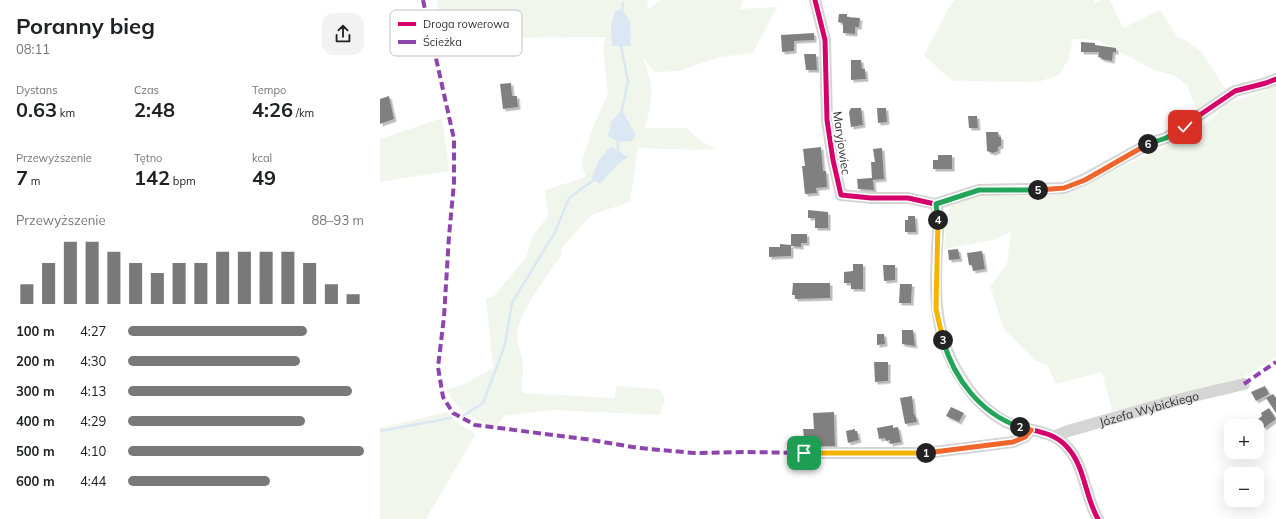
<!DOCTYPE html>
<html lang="pl">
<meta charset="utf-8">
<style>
body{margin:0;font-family:Mulish,sans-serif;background:#f2f2f2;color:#202124;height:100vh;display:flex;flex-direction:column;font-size:15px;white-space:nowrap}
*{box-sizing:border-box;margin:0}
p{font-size:13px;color:#757577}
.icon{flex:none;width:22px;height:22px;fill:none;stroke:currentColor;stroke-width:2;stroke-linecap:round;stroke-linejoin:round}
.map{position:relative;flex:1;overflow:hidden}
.sheet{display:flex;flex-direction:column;background:#fff;width:380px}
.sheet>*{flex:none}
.controls{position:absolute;left:844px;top:419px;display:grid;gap:8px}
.controls a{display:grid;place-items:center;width:40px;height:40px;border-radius:8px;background:#fff;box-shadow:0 4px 16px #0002;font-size:20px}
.pin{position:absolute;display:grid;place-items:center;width:34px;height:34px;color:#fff;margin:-17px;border-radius:8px;box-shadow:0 2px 6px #0006}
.km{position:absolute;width:20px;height:20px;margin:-10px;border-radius:50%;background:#222;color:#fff;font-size:11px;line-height:20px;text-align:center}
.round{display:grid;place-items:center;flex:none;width:42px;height:42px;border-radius:12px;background:#f2f2f2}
.headline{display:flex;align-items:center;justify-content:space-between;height:68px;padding:0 16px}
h1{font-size:22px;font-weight:700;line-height:30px}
.metrics{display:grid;grid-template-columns:repeat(3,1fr);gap:6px;height:68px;padding:4px 16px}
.metrics div{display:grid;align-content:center}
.metrics b{font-size:20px;font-weight:700}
.metrics small{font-size:11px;font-weight:400}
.metrics p{font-size:11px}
.chart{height:112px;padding:8px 16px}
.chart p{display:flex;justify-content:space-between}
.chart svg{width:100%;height:72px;margin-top:4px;stroke:#797979;stroke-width:6}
ul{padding:0 16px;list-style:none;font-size:13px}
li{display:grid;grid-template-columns:64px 48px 1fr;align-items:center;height:30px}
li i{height:10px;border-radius:5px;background:#797979}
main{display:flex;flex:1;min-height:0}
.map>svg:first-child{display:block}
.green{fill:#f1f6ed}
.water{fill:#dbe7f2}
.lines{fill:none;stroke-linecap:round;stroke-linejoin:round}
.stream{stroke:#dbe7f2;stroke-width:2.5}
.building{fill:#808080;filter:url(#shadow)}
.minor{stroke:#d5d5d5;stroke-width:12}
.quiet{stroke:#8e44ad;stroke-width:4;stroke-dasharray:8 4;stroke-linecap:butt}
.cycleway-casing{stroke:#fff;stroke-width:8}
.cycleway{stroke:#d6006c;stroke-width:5}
.split-1-casing{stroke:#fff;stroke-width:8}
.split-2-casing{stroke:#fff;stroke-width:8}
.split-3-casing{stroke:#fff;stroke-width:8}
.split-4-casing{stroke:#fff;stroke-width:8}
.split-5-casing{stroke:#fff;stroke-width:8}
.split-6-casing{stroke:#fff;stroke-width:8}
.split-7-casing{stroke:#fff;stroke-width:8}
.split-1{stroke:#f5b400;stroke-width:5}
.split-2{stroke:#f0652b;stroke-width:5}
.split-3{stroke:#22a559;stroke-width:5}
.split-4{stroke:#f5b400;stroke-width:5}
.split-5{stroke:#22a559;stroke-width:5}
.split-6{stroke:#f0652b;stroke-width:5}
.split-7{stroke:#22a559;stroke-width:5}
.labels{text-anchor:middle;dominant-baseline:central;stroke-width:4;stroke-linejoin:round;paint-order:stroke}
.street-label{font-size:12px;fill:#313131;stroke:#fff}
.key{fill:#fff;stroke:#c1c1c1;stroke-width:1}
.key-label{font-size:11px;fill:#313131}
</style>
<main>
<section class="sheet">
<div class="headline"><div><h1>Poranny bieg</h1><p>08:11</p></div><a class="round"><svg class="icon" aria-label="share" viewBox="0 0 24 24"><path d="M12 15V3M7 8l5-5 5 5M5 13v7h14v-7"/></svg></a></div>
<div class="metrics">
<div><p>Dystans</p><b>0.63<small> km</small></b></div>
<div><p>Czas</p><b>2:48</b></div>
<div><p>Tempo</p><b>4:26<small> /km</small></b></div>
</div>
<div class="metrics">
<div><p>Przewyższenie</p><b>7<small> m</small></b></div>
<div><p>Tętno</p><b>142<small> bpm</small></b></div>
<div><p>kcal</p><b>49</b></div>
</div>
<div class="chart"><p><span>Przewyższenie</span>88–93 m</p>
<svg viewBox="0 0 160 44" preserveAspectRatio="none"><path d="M5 44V32M15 44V19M25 44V6M35 44V6M45 44V12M55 44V19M65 44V25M75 44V19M85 44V19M95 44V12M105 44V12M115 44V12M125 44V12M135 44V19M145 44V32M155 44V38"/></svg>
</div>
<ul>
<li><b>100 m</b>4:27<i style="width:76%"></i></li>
<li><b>200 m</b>4:30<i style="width:73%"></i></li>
<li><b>300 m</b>4:13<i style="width:95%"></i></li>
<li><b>400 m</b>4:29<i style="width:75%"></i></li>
<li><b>500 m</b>4:10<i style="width:100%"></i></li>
<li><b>600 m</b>4:44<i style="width:60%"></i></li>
</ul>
</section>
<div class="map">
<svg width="896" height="519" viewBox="0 0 896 519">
<defs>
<filter id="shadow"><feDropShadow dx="2.5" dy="2.5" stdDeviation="0" flood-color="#0004"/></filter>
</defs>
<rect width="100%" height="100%" fill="#fff"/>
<g class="green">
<path d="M57 0H268L267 10 281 0H363L360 9 397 7 373 53 341 57 298 71 274 72 262 55C274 89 274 93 265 128H306L321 141 336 149 315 150 258 148 250 202 211 215 182 248 181 256C169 273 136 316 137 336 137 346 143 356 143 366 144 376 140 384 143 393L235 398 236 386 279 389 285 399 280 415 173 410 124 416 115 428C94 418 77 411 66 389L83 385 113 368 106 299 113 297 146 258 152 237 168 216 165 190 206 177 201 164 213 127 228 94 223 48 226 37 121 38 61 30Z"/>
<polygon points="575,0 714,0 715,3 720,0 730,0 743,28 780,10 798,38 802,38 821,51 846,90 818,115 807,85 796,76 776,71 718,40 693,39 688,60 679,75 658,82 574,81 563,73 544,55 569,7"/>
<polygon points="896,84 896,357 862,378 733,414 722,372 676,384 667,365 656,361 624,329 610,286 627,264 631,232 613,240 564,249 567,216 571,205 602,194 694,189 784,147 825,125 848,103 884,91"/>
<polygon points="62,118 69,171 0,182 0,139"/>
<polygon points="67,412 77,423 96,434 46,519 0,519 0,428"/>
</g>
<g class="water">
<polygon points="242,9 250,21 251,46 232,46 231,26 235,11"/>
<polygon points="242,110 256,135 252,141 238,142 228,136 231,121"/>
<polygon points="231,146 248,157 234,168 220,184 211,178 219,160"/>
</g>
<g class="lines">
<g class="stream">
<polyline points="242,9 243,3"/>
<polyline points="241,46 248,81 242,110"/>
<polyline points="238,150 238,142"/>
<polyline points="83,416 103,403 125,345 132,303 175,232 189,198 214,180"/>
<polyline points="0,431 71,418"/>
</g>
</g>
<g class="building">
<polygon points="459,14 467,14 467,17 480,18 479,27 475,27 475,34 463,33 463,23 458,22"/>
<polygon points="434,33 434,40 414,41 414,51 402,52 401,35"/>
<polygon points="701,42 715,43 715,45 736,48 736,52 733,52 732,61 721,59 722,58 718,57 719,52 701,52"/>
<polygon points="424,54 436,54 437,70 426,70"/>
<polygon points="471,60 481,60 482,69 485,69 486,79 471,80"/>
<polygon points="131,83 132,96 137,96 138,107 123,109 120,84"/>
<polygon points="9,96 14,119 0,124 0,99"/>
<polygon points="471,108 481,108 483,125 471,127 469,112"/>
<polygon points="497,108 506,108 507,122 498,123"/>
<polygon points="588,116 597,116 598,128 589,128"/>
<polygon points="606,132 618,132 619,137 621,137 621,146 618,147 618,151 613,153 607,151"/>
<polygon points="441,147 443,171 446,171 447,187 436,188 437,193 425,194 422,166 425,166 423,149"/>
<polygon points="502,148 504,179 493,180 494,190 478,189 477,179 492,178 491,162 495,162 493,149"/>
<polygon points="558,155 572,155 572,169 553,169 553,160 558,160"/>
<polygon points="428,210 448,212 448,228 435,228 435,218 428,218"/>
<polygon points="528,216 535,216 536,232 525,232 525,220 528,220"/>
<polygon points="411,234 427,234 427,243 421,243 421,247 411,246 411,256 389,257 389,247 400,247 400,244 411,245"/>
<polygon points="578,249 580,259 569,260 568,250"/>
<polygon points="602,251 605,269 593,271 592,265 589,265 587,253"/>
<polygon points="473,264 483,264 483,289 471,289 471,283 464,283 464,272 473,271"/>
<polygon points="503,265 515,265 515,280 504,281"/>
<polygon points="413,283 450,283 450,298 415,299 415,295 412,295"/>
<polygon points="520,284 532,284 531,303 519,303"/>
<polygon points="522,330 533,330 535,346 522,344"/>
<polygon points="497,334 504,334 505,344 497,345"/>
<polygon points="494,362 508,362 508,381 495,382"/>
<polygon points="885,386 889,394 876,401 871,392"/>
<polygon points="893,394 896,398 896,413 886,398"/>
<polygon points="532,396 534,415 535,415 537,422 525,424 520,398"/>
<polygon points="571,407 584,413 579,422 566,416"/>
<polygon points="889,408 896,419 884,428 878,419 882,416 881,413"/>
<polygon points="454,412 455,446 425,446 423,429 434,429 433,413"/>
<polygon points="513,425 513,428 518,427 521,442 510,444 510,440 506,441 505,438 499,439 497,428"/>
<polygon points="475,429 475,431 477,431 479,440 468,443 466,431"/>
</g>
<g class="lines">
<g class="minor">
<polyline points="435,0 445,40 447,120 453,160 461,195 491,198 528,198 555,204"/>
<path d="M555 204 559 215C556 272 548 325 580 376 591 395 605 410 624 421 644 432 671 428 687 447 705 466 705 497 718 519"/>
<polyline points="555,204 599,190 684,188 705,179 770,143 786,138 855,91 886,83 896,79"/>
<path id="s1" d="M675 436 688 431 797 400 864 384"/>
<polyline points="424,453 546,453 633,442 645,437 651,430"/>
</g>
<g class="quiet">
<polyline points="43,0 74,139 74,183 69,236 64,317 58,367 63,397 73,413 95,425 205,439 259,448 314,453 366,452 424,453"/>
<polyline points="864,384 896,362"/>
</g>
<g class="cycleway-casing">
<g id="cycleway">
<polyline points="435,0 445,40 447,120 453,160 461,195 491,198 528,198 555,204"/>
<path d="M555 204 559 215C556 272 548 325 580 376 591 395 605 410 624 421 644 432 671 428 687 447 705 466 705 497 718 519"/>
<polyline points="555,204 599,190 684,188 705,179 770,143 786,138 855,91 886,83 896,79"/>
<polyline points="424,453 546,453 633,442 645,437 651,430"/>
</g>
</g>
<use href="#cycleway" class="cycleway"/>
</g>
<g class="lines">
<g class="split-1-casing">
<polyline id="split-1" points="424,453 546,453"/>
</g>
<g class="split-2-casing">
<polyline id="split-2" points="546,453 633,442 645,437 651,430 640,427"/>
</g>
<g class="split-3-casing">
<path id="split-3" d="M563 340C574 379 601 414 640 427"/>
</g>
<g class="split-4-casing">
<polyline id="split-4" points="558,220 556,309 563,340"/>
</g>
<g class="split-5-casing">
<polyline id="split-5" points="558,220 556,204 599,190 658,190"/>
</g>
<g class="split-6-casing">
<polyline id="split-6" points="658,190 684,188 705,180 768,144"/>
</g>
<g class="split-7-casing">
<polyline id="split-7" points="768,144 786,138 805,127"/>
</g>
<use href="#split-1" class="split-1"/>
<use href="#split-2" class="split-2"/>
<use href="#split-3" class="split-3"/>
<use href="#split-4" class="split-4"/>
<use href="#split-5" class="split-5"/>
<use href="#split-6" class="split-6"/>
<use href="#split-7" class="split-7"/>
</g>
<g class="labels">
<g class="street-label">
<text transform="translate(462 143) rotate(82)">Maryjowiec</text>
<text stroke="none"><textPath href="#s1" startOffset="98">Józefa Wybickiego</textPath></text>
</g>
</g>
<rect x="10" y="10" width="132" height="46" rx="6" class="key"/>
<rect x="18" y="22" width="18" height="4" fill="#d6006c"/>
<rect x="18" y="40" width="18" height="4" fill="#8e44ad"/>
<g class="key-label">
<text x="43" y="28">Droga rowerowa</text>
<text x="43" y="46">Ścieżka</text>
</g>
</svg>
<div class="controls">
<a>+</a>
<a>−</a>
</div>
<div class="pin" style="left:424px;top:453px;background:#1e9e55"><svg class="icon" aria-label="arrive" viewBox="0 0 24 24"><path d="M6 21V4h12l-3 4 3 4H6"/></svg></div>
<div class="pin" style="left:805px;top:127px;background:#d93025"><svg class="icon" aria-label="check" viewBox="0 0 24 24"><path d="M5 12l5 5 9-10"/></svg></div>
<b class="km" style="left:546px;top:453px">1</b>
<b class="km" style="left:640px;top:427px">2</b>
<b class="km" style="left:563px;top:340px">3</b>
<b class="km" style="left:558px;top:220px">4</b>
<b class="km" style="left:658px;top:190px">5</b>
<b class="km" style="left:768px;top:144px">6</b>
</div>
</main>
